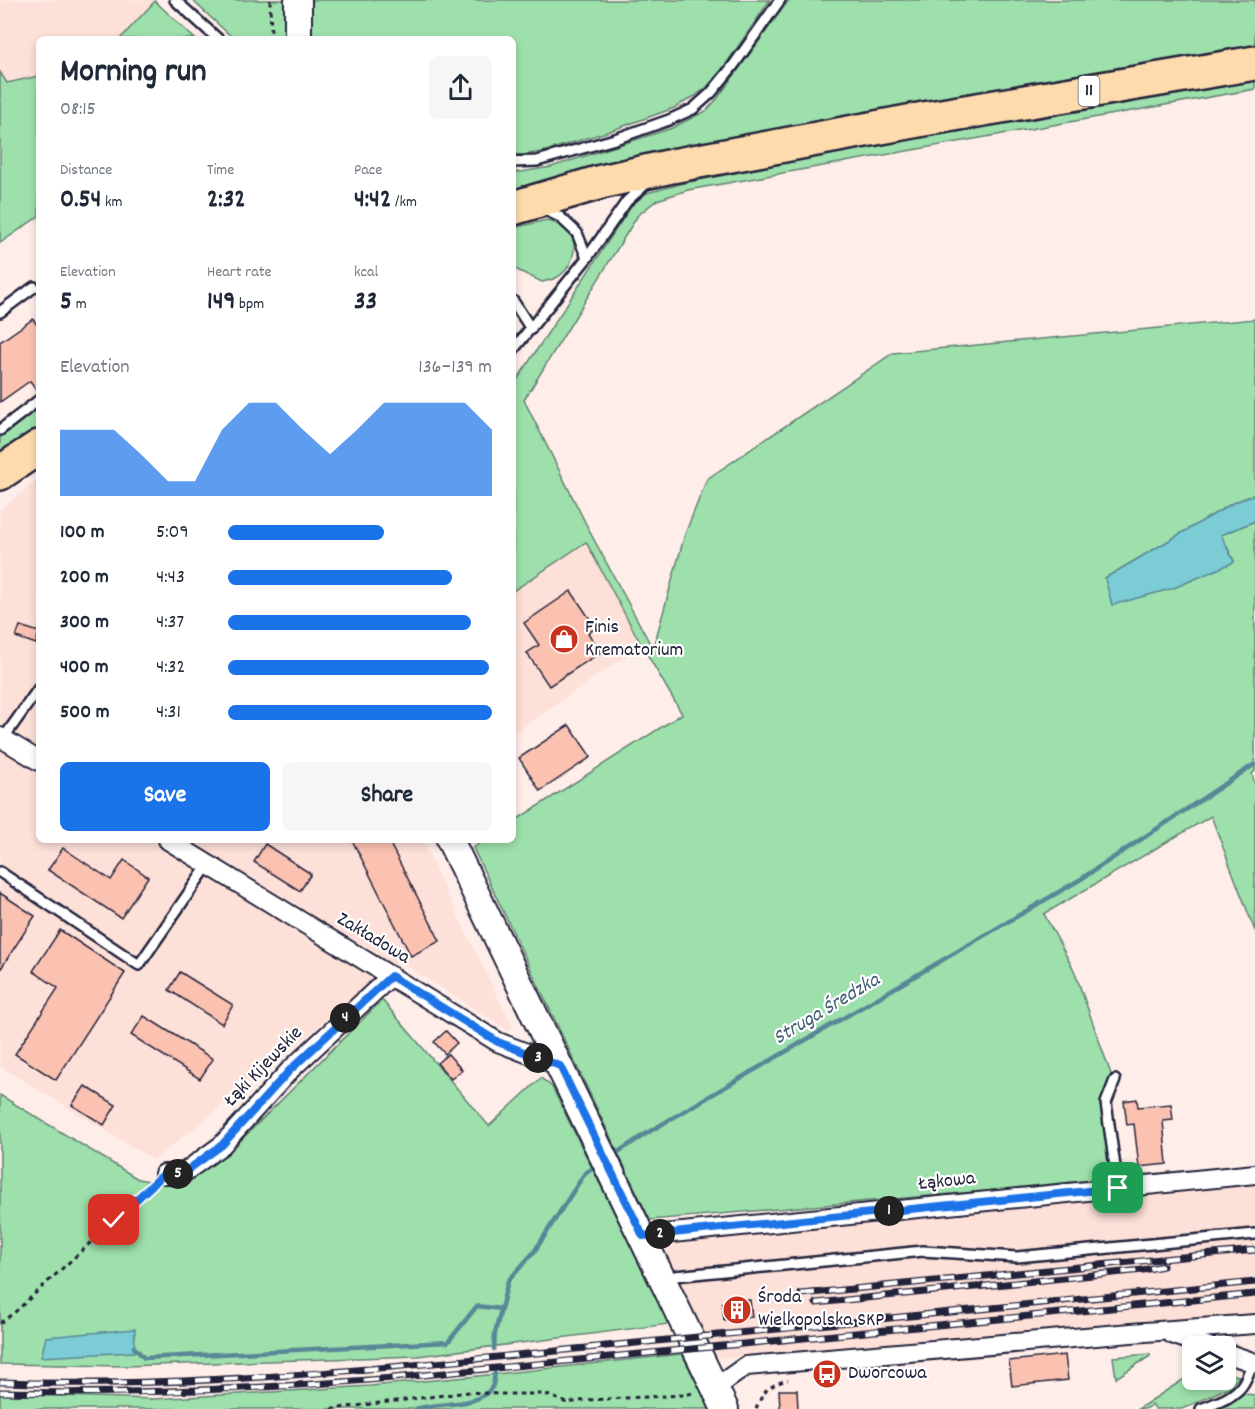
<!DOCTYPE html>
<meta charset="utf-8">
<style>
body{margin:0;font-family:Dekko,sans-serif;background:#f6f6f7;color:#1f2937;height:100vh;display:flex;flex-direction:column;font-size:22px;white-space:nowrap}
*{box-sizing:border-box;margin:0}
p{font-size:20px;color:#747a83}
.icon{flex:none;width:33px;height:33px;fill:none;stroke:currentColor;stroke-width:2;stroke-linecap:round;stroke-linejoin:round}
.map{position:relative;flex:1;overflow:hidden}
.side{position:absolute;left:36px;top:36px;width:480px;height:807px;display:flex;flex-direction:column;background:#fff;border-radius:9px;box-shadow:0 3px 9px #0003}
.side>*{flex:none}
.controls{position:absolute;left:1182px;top:1336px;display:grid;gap:12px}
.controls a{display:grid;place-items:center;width:54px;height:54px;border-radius:9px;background:#fff;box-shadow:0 3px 9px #0003;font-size:30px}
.pin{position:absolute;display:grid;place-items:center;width:51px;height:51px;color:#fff;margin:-26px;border-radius:12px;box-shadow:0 3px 9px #0006}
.km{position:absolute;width:30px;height:30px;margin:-15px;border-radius:50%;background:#222;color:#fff;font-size:16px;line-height:30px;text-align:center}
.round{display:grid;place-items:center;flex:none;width:63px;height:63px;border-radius:9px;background:#f6f6f7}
.head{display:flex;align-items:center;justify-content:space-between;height:102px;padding:0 24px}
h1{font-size:33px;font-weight:700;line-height:45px}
.metrics{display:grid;grid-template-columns:repeat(3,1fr);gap:9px;height:102px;padding:6px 24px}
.metrics div{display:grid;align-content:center}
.metrics b{font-size:26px;font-weight:700}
.metrics small{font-size:16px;font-weight:400}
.metrics p{font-size:16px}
.chart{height:168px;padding:12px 24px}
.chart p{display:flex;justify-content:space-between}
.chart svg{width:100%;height:108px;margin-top:6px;fill:#1a73e8;opacity:.7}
.primary-button{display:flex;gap:12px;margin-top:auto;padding:12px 24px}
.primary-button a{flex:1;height:69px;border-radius:9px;background:#1a73e8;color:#fff;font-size:24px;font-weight:700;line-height:69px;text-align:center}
.primary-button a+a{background:#f6f6f7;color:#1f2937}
ul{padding:0 24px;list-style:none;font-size:20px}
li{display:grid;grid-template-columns:96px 72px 1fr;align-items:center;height:45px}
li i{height:15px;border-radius:8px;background:#1a73e8}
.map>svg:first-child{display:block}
.built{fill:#fde0d8}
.green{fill:#9de0ab;stroke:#608173;stroke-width:1.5}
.water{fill:#7cccd5;stroke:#588897;stroke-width:1.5}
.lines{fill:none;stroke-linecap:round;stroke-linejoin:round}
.stream{stroke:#588897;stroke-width:4.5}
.building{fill:#fbc2b1;stroke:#22223b;stroke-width:1.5}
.lane-casing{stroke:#22223b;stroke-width:14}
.street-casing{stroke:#22223b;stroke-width:22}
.secondary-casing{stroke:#22223b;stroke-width:30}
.highway-casing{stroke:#22223b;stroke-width:38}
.path{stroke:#22223b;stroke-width:3;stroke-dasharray:4.5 4.5;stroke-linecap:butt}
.lane{stroke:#fff;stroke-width:9}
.street{stroke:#fff;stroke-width:18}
.secondary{stroke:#fff;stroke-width:26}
.highway{stroke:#fedbac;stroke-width:33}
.rail-casing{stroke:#22223b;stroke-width:7}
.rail{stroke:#fff;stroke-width:4.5;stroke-dasharray:14;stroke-linecap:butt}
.route-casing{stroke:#fff;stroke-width:12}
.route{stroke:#1a73e8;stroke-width:8}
.labels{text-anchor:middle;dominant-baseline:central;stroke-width:4.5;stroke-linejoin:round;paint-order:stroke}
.shield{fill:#fff;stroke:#646476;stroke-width:1.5}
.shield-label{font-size:18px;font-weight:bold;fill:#22223b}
.poi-label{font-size:20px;fill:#22223b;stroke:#fff;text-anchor:start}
.street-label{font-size:20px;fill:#22223b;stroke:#fff}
.water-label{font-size:21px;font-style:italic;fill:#425e71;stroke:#fff}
</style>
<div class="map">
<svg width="1255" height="1409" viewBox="0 0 1255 1409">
<rect width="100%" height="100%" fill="#feede8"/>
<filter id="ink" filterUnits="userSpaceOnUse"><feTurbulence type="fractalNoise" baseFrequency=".0167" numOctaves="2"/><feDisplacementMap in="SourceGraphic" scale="12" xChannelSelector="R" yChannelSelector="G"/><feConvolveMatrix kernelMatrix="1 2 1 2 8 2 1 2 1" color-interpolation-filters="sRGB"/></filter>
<g filter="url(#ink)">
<g class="built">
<polygon points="0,0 156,0 120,39 39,39 39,76 7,83 0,72"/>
<polygon points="39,479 39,840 421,840 512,1027 508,1030 399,961 154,1160 0,1066 0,510"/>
<polygon points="586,542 637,637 631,652 513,734 513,591"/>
<polygon points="1255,1184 1255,1314 712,1359 655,1244"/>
</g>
<g class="green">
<polygon points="192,0 288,0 288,39 234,39"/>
<polygon points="308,0 770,0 724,67 707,87 695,96 674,108 610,131 542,152 521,155 513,154 513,39 310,39"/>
<polygon points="789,0 1255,0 1255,49 732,138 602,166 513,192 513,172 521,172 551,167 672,128 706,111 717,99"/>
<polygon points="155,1 195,39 120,39"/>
<polygon points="0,72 7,83 39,76 39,216 0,243"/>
<polygon points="1255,76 1255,89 688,190 657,200 638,215 524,400 592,536 653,649 685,534 707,479 893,353 1255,319 1255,494 1233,503 1105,578 1234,561 1221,535 1255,521 1255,771 1252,774 1255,785 1255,931 1211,816 1044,914 1074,970 1112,1077 1103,1102 1112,1180 650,1220 473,848 485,840 513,840 513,822 682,714 637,637 586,542 513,591 513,386 632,205 647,193 684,183 975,126"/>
<path d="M547 220C555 223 563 226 568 232 581 246 571 270 556 278 552 280 546 281 542 282L513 268V228Z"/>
<polygon points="39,408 39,431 0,458 0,438"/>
<polygon points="382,1000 489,1126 541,1078 552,1087 669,1324 418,1356 126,1366 0,1364 0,1095 138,1179 177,1186 227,1154"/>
<polygon points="682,1354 710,1409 0,1409 0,1394 154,1399 370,1386 478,1376"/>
<polygon points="1150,1354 1150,1356 1116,1378 1113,1357"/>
<polygon points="1226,1373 1239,1376 1231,1386 1227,1388 1182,1409 1155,1409 1153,1405 1145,1409 1138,1409 1192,1374 1192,1380 1226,1380"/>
<polygon points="1244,1394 1255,1395 1255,1409 1216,1409"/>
</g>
<g class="water">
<polygon points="1255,494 1255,521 1221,535 1234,562 1174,588 1112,605 1105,578 1233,503"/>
<polygon points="135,1329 134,1352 41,1357 46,1337"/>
</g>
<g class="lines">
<g class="stream">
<polyline points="612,1156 647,1133 727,1086 1081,879 1255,764"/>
<polyline points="134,1347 144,1358 448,1342 477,1306 501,1309"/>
<polyline points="494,1349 495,1333 508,1281 534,1252 585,1173 597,1166"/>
<path d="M416 1409C439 1401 478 1409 492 1387 494 1384 494 1378 495 1373"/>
</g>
</g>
<g class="building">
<polygon points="33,319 39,328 39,393 30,381 0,402 0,342"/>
<polygon points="571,591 596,628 588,633 601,652 549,686 527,653 539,645 524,623"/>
<polygon points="20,626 39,632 36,644 16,637"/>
<polygon points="569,725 591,757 540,791 519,758"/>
<polygon points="352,840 388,840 440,941 411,956"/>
<polygon points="265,844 311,874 300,891 254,862"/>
<polygon points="63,848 111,880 124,860 148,877 121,918 48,870"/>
<polygon points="0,893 35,916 0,970"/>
<polygon points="60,930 125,973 56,1080 15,1054 58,988 33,971"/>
<polygon points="180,972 233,1005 222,1024 169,990"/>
<polygon points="144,1016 213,1059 200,1079 131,1035"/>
<polygon points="446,1031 457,1043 445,1054 434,1042"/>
<polygon points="448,1054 462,1070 451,1079 437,1063"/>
<polygon points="85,1086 116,1105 104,1125 72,1105"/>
<polygon points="1137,1099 1138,1107 1171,1104 1173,1120 1163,1121 1167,1164 1139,1167 1134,1124 1127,1125 1124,1101"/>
<polygon points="750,1300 752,1317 724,1320 722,1303"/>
<polygon points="1065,1355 1068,1380 1012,1386 1009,1361"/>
<polygon points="779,1390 797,1390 798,1409 780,1409"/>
</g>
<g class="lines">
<g class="lane-casing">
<g id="lane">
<polyline points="175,0 218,39"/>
<polyline points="513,162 537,161 615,139 669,120 693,109 711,93 733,66 780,0"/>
<polyline points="543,209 560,217 577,233 587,258"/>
<polyline points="513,301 531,329"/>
<polyline points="0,312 34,287"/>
<polyline points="513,350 587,258 627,201 648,182"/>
<polyline points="0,430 39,400"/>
<polyline points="3,739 39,688"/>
<polyline points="0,872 139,965 208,865"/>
<polyline points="1115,1080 1106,1103 1118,1188"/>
<polyline points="665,1277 923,1251 1017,1257 1255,1234"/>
<path d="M1201 1409C1215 1403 1234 1398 1243 1384 1247 1378 1250 1369 1253 1362"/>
</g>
</g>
<g class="street-casing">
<g id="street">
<polyline points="0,737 39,761"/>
<polyline points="168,840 498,1042 560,1066"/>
<polyline points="164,1174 182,1174 222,1145 290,1070 391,976"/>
<polyline points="643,1236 1255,1174"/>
<polyline points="1172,1334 1209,1347"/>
<polyline points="1226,1353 1255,1363"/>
<polyline points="715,1388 746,1366 1131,1333 1255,1324"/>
</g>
</g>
<g class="secondary-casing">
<g id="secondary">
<polyline points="298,39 298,0"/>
<polyline points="450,840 725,1409"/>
</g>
</g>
<g class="highway-casing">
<g id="highway">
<polyline points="513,208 601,182 672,166 924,119 1255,63"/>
<polyline points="0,473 39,447"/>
</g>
</g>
<g class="path">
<polyline points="270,0 271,39"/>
<polyline points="0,1323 15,1312 154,1184"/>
<polyline points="331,1409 469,1392 498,1394 545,1394 567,1403 586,1400 685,1395 696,1392"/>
<path d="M756 1409C763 1391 769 1385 788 1380"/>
</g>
<use href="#lane" class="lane"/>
<use href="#street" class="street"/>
<use href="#secondary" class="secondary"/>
<use href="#highway" class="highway"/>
<g class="rail-casing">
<g id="rail">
<polyline points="801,1294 1255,1250"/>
<polyline points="816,1303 1143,1270 1163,1266"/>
<path d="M0 1382C202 1389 405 1366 606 1346 822 1325 1039 1303 1255 1282"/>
<path d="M0 1392C131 1395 262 1389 393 1378L1255 1294"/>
</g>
</g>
<use href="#rail" class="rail"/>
</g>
</g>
<g class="lines" filter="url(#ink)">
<g class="route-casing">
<polyline id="route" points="114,1220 164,1174 182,1174 222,1145 290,1070 391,976 498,1042 560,1066 643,1236 1118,1188"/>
</g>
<use href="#route" class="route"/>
</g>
<defs>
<g id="shop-disc" transform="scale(1.5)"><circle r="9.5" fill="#c8321e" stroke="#fff"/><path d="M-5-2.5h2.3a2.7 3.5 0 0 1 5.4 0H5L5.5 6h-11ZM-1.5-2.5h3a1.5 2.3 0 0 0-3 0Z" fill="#fff"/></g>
<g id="building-disc" transform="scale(1.5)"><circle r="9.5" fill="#c8321e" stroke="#fff"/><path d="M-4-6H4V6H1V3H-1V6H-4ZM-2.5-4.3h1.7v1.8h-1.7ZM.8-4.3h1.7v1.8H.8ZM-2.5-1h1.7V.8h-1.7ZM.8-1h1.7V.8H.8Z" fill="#fff"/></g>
<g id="bus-disc" transform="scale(1.5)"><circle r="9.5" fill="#c8321e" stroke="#fff"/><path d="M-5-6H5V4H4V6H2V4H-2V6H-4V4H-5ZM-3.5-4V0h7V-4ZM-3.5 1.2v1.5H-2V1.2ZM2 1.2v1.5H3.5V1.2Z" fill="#fff"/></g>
</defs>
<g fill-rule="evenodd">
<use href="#shop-disc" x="564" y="639"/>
<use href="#building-disc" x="737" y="1310"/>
<use href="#bus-disc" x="827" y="1374"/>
</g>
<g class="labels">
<rect class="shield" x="1078.5" y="76" width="21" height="30" rx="4.5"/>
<g class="shield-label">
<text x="1089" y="91">11</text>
</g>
<g class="poi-label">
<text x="585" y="628">Finis<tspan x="585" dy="23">Krematorium</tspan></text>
<text x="758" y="1298">Środa<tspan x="758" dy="23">Wielkopolska SKP</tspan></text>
<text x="848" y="1374">Dworcowa</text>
</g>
<g class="street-label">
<text transform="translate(373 939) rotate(31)">Zakładowa</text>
<text transform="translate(264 1067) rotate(-46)">Łąki Kijewskie</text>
<text transform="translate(947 1182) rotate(-6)">Łąkowa</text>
</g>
<g class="water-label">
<text transform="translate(827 1010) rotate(-31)">Struga Średzka</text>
</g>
</g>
</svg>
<div class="controls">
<a><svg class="icon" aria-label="layers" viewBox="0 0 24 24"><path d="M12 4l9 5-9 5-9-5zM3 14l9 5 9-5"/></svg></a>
</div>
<div class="pin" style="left:1118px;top:1188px;background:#1e9e55"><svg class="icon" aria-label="arrive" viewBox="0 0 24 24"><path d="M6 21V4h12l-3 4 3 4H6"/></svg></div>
<div class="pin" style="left:114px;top:1220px;background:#d93025"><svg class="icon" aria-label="check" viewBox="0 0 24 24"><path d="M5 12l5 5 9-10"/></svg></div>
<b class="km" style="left:889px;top:1211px">1</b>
<b class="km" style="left:660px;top:1234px">2</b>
<b class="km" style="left:538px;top:1058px">3</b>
<b class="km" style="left:345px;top:1018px">4</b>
<b class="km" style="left:178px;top:1174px">5</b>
<section class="side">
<div class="head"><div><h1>Morning run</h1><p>08:15</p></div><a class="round"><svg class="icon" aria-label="share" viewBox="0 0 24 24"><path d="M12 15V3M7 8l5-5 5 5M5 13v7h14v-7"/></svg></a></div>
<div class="metrics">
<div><p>Distance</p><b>0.54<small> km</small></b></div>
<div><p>Time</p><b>2:32</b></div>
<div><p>Pace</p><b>4:42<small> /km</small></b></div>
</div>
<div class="metrics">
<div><p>Elevation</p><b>5<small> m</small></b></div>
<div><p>Heart rate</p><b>149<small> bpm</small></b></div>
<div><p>kcal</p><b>33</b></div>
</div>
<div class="chart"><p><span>Elevation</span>136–139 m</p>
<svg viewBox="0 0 160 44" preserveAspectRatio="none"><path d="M0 44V17L10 17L20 17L30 27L40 38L50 38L60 17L70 6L80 6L90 17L100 27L110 17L120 6L130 6L140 6L150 6L160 17V44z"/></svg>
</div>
<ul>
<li><b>100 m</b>5:09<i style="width:59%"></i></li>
<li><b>200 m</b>4:43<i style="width:85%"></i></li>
<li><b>300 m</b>4:37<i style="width:92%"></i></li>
<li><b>400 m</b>4:32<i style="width:99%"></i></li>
<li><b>500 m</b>4:31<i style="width:100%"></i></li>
</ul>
<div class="primary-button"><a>Save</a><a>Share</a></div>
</section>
</div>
